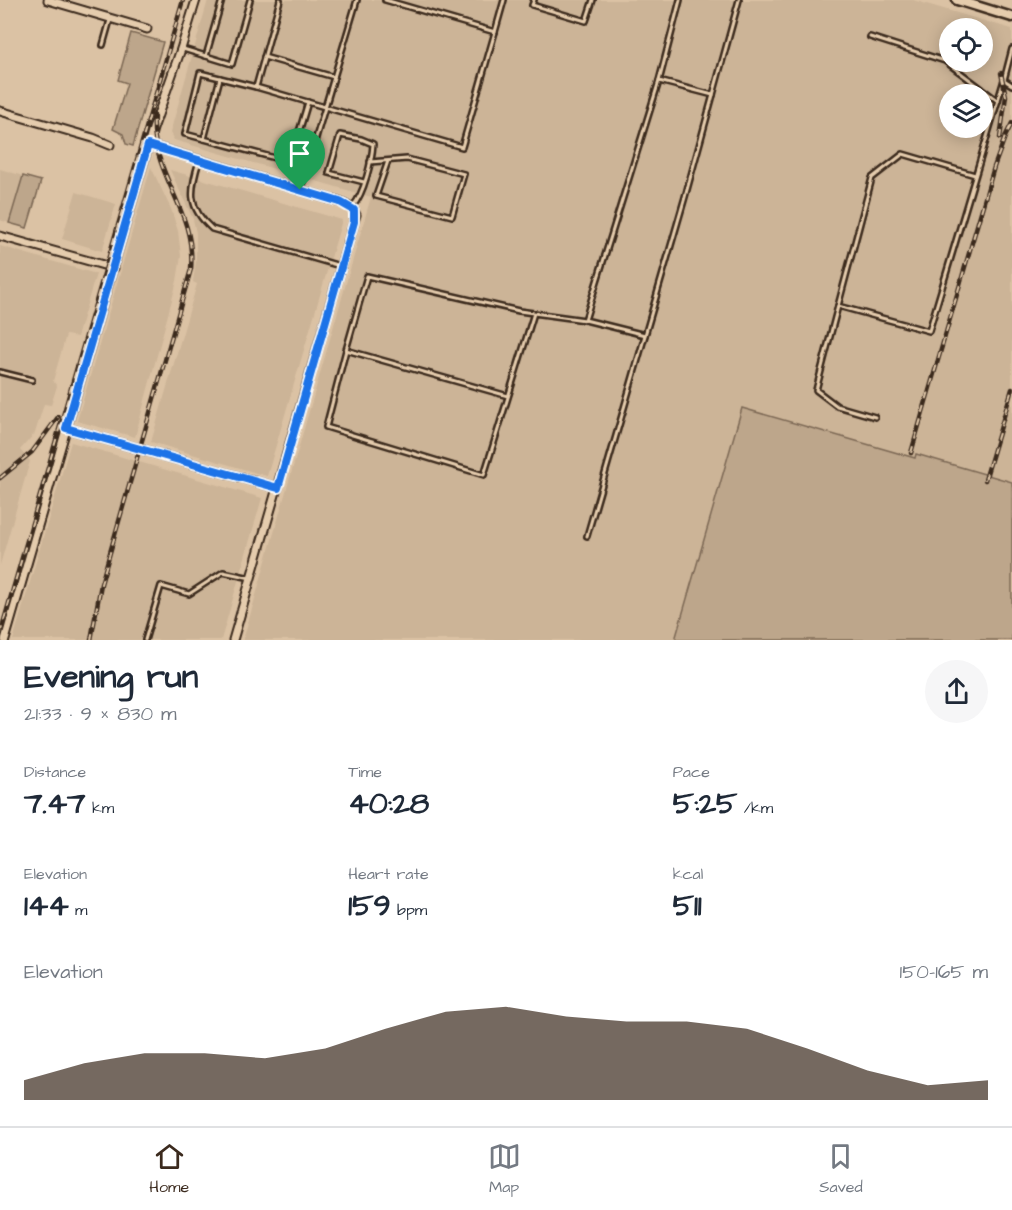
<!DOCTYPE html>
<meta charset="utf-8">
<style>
body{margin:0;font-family:"Architects Daughter",sans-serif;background:#f6f6f7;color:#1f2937;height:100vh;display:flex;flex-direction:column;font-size:22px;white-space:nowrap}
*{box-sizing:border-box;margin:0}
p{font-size:20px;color:#747a83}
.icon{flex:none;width:33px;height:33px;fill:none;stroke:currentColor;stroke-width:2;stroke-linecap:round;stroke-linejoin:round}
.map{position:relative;height:640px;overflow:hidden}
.drawer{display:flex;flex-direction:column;background:#fff;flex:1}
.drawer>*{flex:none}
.fabs{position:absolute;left:939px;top:18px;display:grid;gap:12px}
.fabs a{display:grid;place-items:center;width:54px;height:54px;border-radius:50%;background:#fff;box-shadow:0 3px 15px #0003;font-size:30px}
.pin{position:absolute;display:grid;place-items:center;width:51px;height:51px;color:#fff;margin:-62px -26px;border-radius:50% 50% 50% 0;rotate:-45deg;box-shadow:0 0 6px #0007}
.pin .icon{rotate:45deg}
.round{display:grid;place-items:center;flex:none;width:63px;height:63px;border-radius:32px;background:#f6f6f7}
.headline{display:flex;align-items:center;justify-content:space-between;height:102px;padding:0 24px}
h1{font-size:33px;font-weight:700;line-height:45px}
.stats{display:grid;grid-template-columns:repeat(3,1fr);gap:9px;height:102px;padding:6px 24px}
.stats div{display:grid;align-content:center}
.stats b{font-size:30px;font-weight:700}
.stats small{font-size:16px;font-weight:400}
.stats p{font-size:16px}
.chart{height:168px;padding:12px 24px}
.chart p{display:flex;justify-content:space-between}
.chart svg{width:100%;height:108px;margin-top:6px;fill:#3b2a1e;opacity:.7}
.dock{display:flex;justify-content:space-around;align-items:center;height:84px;border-top:2px solid #e0e1e3;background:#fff;font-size:16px;color:#747a83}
.dock a{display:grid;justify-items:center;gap:3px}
.dock .on{color:#3b2a1e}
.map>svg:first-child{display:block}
.built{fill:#ccb497;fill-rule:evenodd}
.green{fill:#bda68b;stroke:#7c6854;stroke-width:1.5}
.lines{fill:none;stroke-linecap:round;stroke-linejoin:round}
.service-casing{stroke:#3b2a1e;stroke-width:8}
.minor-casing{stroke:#3b2a1e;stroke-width:11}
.tertiary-casing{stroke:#3b2a1e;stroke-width:13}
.service{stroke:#e5ccad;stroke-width:3}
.minor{stroke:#e5ccad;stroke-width:7}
.tertiary{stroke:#e5ccad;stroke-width:8}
.rail-casing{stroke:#3b2a1e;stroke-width:4.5}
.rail{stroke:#e5ccad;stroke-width:2;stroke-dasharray:7;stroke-linecap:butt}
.route-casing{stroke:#fff;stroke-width:12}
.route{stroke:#1a73e8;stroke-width:8}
</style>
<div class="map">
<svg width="1012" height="640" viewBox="0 0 1012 640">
<rect width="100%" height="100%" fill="#dbc2a4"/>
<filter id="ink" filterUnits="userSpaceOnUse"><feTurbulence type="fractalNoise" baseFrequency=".0167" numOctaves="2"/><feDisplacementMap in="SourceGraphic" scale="12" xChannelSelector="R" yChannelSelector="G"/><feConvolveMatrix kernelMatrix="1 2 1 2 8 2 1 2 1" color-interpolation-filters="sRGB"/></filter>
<g filter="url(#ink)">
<g class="built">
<path d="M208 0H913L1012 29V482L917 454 915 458 742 409 675 640H243L371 197 174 140 170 133ZM950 28H982V62H950ZM950 94H982V128H950Z"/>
<polygon points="151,167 171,209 178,231 181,256 177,281 135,437 77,421"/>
<polygon points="0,169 23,176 9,223 0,220"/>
<polygon points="170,170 342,220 267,476 151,442 197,284 193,282 196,260 196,233 193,219"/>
<polygon points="76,192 116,204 102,251 62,239"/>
<polygon points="0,246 96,274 77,337 66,335 53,381 57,386 51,405 44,404 35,433 20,450 30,461 0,565"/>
<polygon points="71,442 262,498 221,640 13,640"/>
</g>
<g class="green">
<polygon points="131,33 163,42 133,146 126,144 123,134 113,129 127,83 118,80"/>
<polygon points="23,176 41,181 27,228 9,223"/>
<polygon points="742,408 915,458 916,454 1012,482 1012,640 675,640"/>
</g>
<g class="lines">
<g class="service-casing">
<g id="service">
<polyline points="280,0 256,87 462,147 495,32"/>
<polyline points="385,0 495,32 504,0"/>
<polyline points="534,0 532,5 586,21 593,0"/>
<polyline points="870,37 945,61 998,101"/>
<polyline points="103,45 110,20"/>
<polyline points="183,49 232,64 250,0"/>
<polyline points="206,56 222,0"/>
<polyline points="264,57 334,77"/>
<polyline points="1004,80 1012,85"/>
<polyline points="659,81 680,0"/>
<polyline points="256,87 200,73 185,134 290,162 308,102"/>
<polyline points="204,139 220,78"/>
<path d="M199 161C190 190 187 207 212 229L340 266"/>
<polyline points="370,162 407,159 464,174 452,216 376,196 388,161"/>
<polyline points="975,175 903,154 872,178 838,306 929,331 1004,80 1012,49"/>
<polyline points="301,188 357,0"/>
<path d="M353 206C364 194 372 160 373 144L361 139 340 135 329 173 364 182"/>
<polyline points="838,306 816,390 837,406 875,417"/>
<polyline points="534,313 484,475 326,427 346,350 367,276 519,311 585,320"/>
<polyline points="645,335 585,320 659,81 713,95"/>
<polyline points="346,350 508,396"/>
<polyline points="0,372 32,380"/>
<polyline points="587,536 685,197 739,0"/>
<polyline points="145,640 161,586 189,594 223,572 251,578"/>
</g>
</g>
<g class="minor-casing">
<g id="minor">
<polyline points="48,0 147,29"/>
<polyline points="0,111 93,138 110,145"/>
<polyline points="149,145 340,202 352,207 356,215 233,640"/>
<polyline points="0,236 114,268"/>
<polyline points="66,428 278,488"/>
<polyline points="5,640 153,129 181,49 196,0"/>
</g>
</g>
<g class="tertiary-casing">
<polyline id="tertiary" points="957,0 1012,17"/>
</g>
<use href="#service" class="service"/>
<use href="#minor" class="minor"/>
<use href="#tertiary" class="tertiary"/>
<g class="rail-casing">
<g id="rail">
<polyline points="1000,138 1006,96 1001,73"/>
<polyline points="911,453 994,167 1005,137 1012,123"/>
<polyline points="0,478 32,452 58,417"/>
<polyline points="985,480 1012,389"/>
<polyline points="0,634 183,0"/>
<path d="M91 640 101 584 191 269C196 208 150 175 154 115"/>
</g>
</g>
<use href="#rail" class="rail"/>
</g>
</g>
<g class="lines" filter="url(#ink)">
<g class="route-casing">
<polygon id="route" points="148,145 340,202 354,210 354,222 278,488 66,428"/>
</g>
<use href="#route" class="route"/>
</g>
</svg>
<div class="fabs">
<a><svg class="icon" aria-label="locate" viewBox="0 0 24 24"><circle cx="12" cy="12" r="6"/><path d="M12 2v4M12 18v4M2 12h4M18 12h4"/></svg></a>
<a><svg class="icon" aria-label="layers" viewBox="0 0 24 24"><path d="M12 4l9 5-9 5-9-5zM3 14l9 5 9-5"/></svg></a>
</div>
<div class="pin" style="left:300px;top:190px;background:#1e9e55"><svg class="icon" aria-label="arrive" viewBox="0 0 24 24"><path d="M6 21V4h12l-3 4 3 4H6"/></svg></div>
</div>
<section class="drawer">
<div class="headline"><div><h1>Evening run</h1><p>21:33 · 9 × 830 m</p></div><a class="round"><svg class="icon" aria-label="share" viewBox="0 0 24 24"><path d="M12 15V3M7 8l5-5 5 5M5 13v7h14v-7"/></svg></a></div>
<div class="stats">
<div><p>Distance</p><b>7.47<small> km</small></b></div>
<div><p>Time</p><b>40:28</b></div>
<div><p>Pace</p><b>5:25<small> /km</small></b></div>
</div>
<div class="stats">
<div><p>Elevation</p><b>144<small> m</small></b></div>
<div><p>Heart rate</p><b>159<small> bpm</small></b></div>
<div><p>kcal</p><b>511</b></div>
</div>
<div class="chart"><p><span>Elevation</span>150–165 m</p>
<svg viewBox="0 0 160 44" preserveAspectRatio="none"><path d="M0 44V36L10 29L20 25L30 25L40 27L50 23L60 15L70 8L80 6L90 10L100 12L110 12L120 15L130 23L140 32L150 38L160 36V44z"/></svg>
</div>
</section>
<nav class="dock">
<a class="on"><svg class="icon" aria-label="home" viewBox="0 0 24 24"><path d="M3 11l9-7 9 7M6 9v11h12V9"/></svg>Home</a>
<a><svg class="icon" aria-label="map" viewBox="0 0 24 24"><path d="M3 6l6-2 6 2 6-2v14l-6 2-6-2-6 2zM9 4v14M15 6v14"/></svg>Map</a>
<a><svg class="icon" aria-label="saved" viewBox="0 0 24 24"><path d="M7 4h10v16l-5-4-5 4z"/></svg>Saved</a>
</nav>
